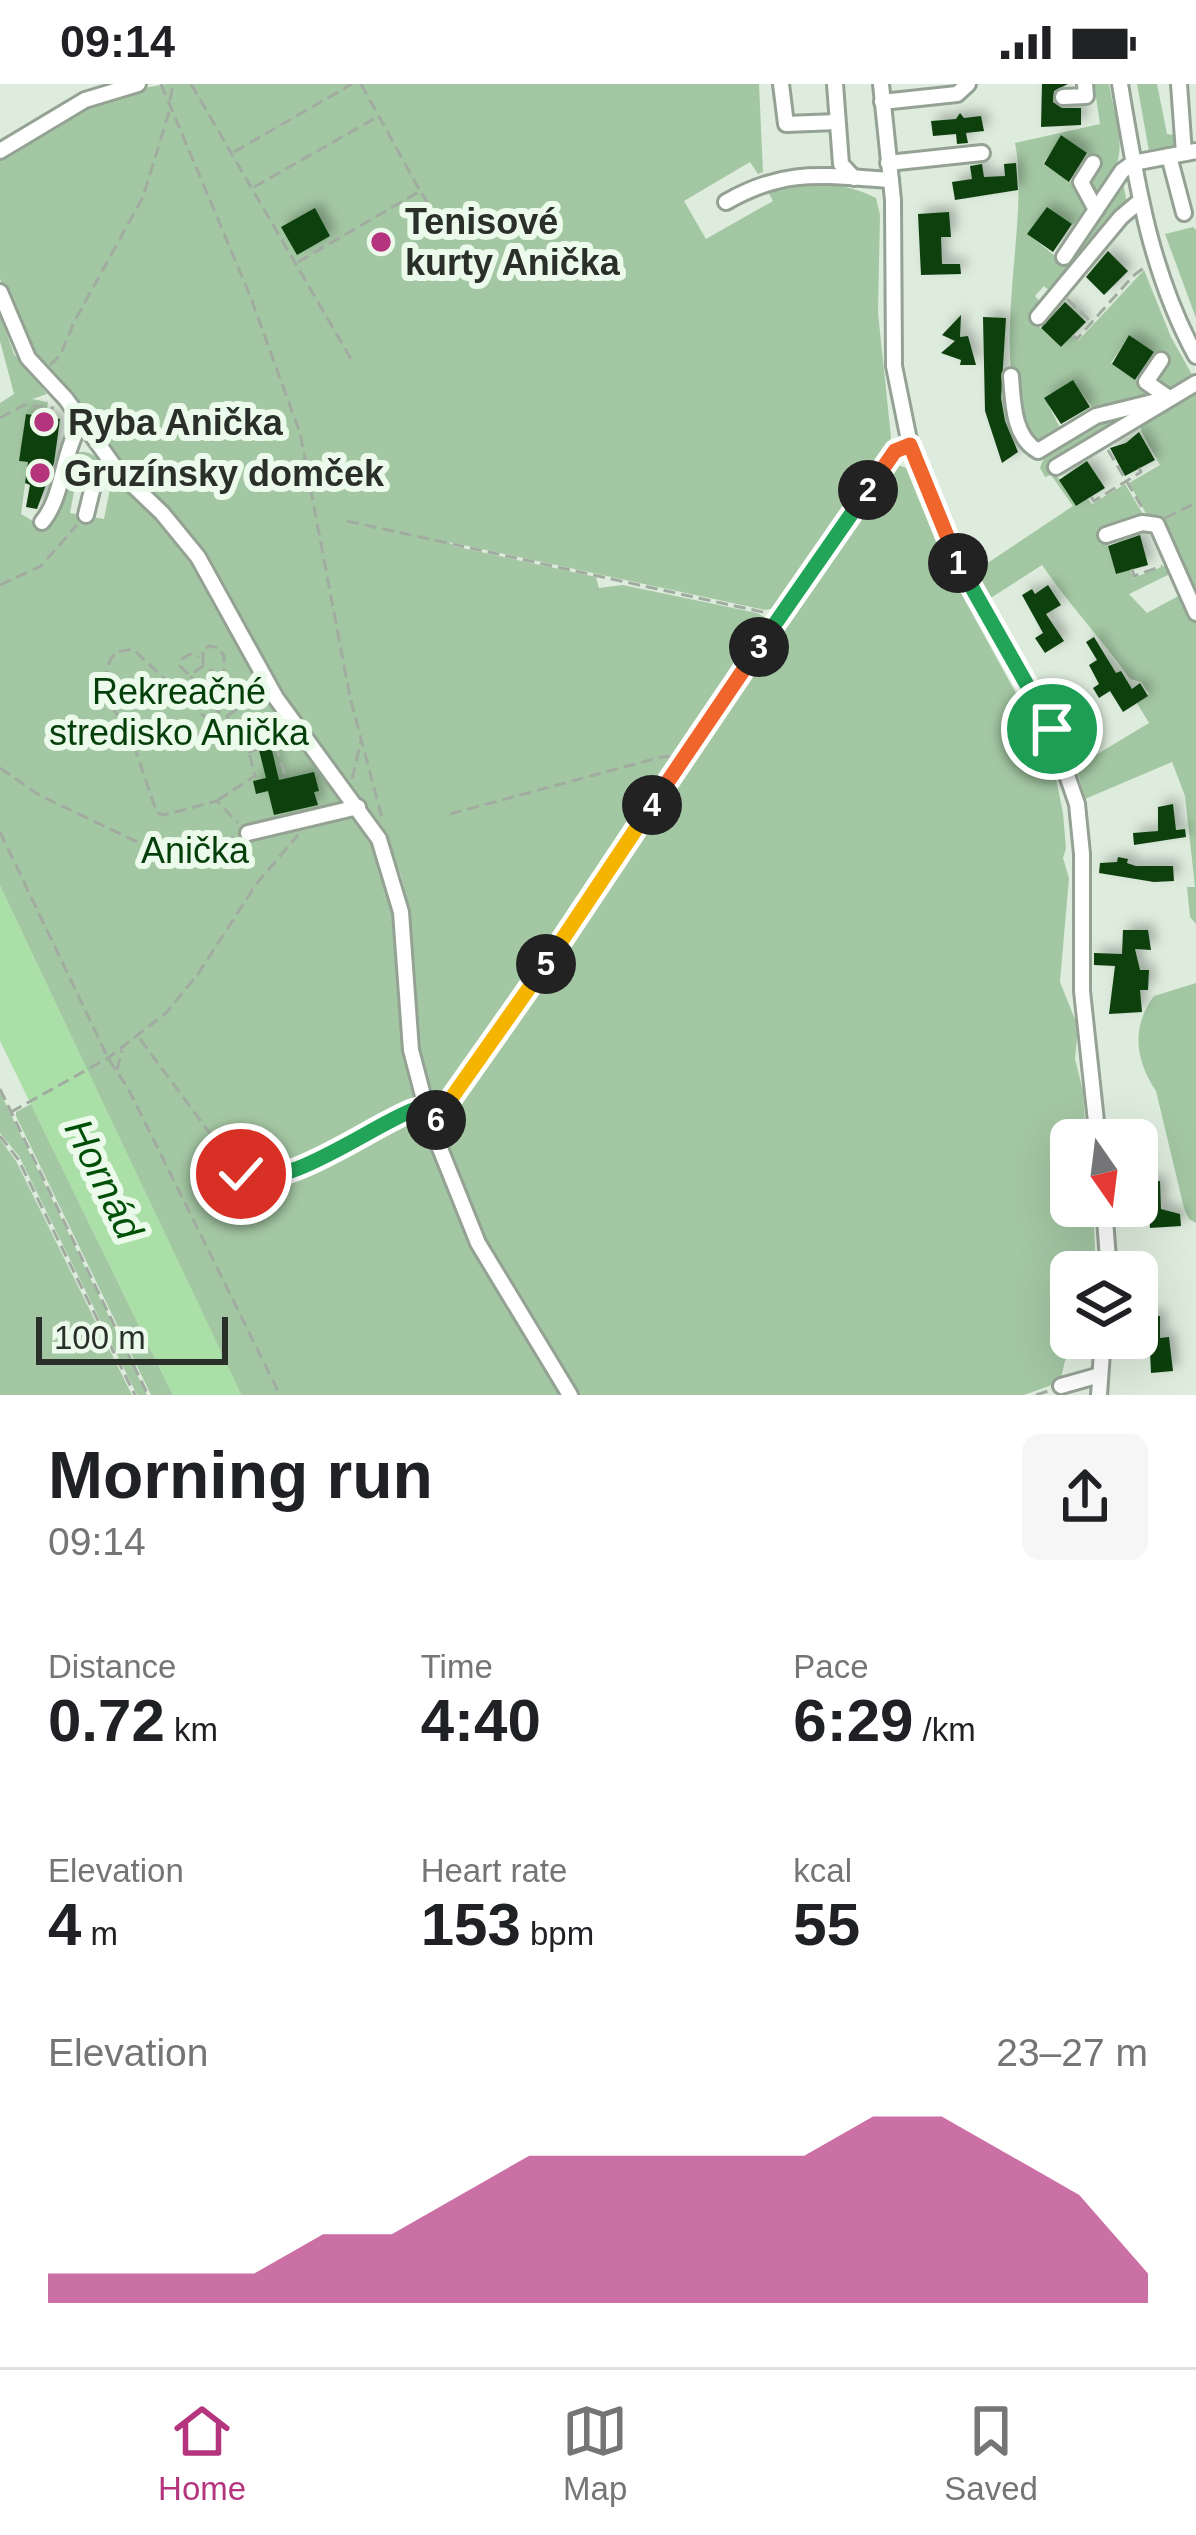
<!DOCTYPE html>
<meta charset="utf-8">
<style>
body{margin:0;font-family:Helvetica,sans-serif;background:#f6f6f6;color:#202124;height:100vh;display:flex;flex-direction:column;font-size:45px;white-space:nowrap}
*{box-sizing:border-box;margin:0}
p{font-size:39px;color:#757577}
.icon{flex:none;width:66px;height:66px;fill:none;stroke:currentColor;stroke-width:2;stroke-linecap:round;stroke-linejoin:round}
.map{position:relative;height:1311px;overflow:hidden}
.sheet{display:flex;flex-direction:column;background:#fff;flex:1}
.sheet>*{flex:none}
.needle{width:78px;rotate:166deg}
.buttons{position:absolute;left:1050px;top:1035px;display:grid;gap:24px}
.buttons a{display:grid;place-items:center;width:108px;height:108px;border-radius:18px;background:#fff;box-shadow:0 12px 48px #0002;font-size:60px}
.scale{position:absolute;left:36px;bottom:30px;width:192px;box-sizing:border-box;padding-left:12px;border:6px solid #2a2f29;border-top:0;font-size:33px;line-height:42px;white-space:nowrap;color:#2a2f29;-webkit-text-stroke:9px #ebfaea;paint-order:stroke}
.pin{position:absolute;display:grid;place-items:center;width:102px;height:102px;color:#fff;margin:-51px;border:6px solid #fff;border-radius:50%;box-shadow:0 3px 12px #0007}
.km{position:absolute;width:60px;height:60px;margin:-30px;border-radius:50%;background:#222;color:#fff;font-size:33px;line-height:60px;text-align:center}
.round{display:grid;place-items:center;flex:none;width:126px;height:126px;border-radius:18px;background:#f6f6f6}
.summary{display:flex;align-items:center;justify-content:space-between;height:204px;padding:0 48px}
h1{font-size:66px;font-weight:600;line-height:90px}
.metrics{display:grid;grid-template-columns:repeat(3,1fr);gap:18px;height:204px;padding:12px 48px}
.metrics div{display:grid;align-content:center}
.metrics b{font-size:60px;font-weight:600}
.metrics small{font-size:33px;font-weight:400}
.metrics p{font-size:33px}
.chart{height:336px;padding:24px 48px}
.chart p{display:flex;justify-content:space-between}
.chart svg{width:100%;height:216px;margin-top:12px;fill:#b5347e;opacity:.7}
.status{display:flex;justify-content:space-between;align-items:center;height:84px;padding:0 60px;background:#fff;direction:ltr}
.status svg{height:33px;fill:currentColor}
.tabs{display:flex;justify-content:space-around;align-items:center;height:168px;border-top:3px solid #e0e0e0;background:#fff;font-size:33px;color:#757577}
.tabs a{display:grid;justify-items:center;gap:6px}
.tabs .selected{color:#b5347e}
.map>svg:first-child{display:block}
.green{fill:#a4c7a3}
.water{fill:#aae0a8}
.building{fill:#0e4111;filter:url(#shadow)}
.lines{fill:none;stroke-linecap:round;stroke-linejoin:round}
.minor-casing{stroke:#94a294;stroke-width:20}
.path{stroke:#a1aca0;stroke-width:3;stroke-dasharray:12 6;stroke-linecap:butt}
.minor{stroke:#fff;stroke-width:14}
.split-1-casing{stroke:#fff;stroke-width:24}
.split-2-casing{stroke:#fff;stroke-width:24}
.split-3-casing{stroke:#fff;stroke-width:24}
.split-4-casing{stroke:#fff;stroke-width:24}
.split-5-casing{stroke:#fff;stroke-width:24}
.split-6-casing{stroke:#fff;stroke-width:24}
.split-7-casing{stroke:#fff;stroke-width:24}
.split-1{stroke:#22a559;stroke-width:15}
.split-2{stroke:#f0652b;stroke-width:15}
.split-3{stroke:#22a559;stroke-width:15}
.split-4{stroke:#f0652b;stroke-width:15}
.split-5{stroke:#f5b400;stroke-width:15}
.split-6{stroke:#f5b400;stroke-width:15}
.split-7{stroke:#22a559;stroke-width:15}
.poi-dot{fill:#b5347e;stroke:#ebfaea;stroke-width:4.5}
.labels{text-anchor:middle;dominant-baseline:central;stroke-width:12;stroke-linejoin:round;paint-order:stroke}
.poi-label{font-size:36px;font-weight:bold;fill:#2a2f29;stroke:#ebfaea;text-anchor:start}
.park-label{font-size:36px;fill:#043f0a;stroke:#ebfaea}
.water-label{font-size:39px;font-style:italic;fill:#005008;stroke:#ebfaea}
</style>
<div class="status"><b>09:14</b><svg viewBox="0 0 49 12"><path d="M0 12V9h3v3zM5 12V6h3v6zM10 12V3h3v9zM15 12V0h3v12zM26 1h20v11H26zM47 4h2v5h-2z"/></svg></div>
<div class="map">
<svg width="1196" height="1311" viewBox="0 0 1196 1311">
<defs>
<filter id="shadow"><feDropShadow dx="6" dy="-6" stdDeviation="6" flood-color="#0004"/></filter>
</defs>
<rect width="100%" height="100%" fill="#deecdd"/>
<g class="green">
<path d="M166 0H759L763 88 758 90 750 78 684 117 706 155 773 117 767 106C800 94 845 98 876 114L880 131 878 229 891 353 887 369 783 523 765 526 449 458 453 462 596 493 599 504 623 501 757 529 772 537 464 996 452 1011 432 1023C426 1002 419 980 416 958 409 912 417 807 392 773L411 966 454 1107 570 1311H241L0 802V319L14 310 0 257V231L14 270 47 310 32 315 48 318 46 333 26 331 20 377 28 378 21 430 43 443 60 425 73 370C89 363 97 374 108 385L105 388 95 379 80 377 70 429 104 435 111 400 119 397 116 376 88 331 37 277 0 195V73L85 23 117 9Z"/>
<path d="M1094 0H1109C1118 51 1132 70 1098 113L1093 111 1087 100 1099 78 1062 52 1043 80 1081 105 1088 122 1073 141 1047 123 1028 150 1065 180 1122 93 1127 120 1053 210 1044 202 1035 212 1041 219 1034 225V238L1061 263 1072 252 1078 257 1144 186 1171 253 1194 294 1170 309 1153 298 1167 277 1129 251 1111 279 1160 313 1096 329 1073 297 1045 314 1063 350 1038 360C980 296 1032 143 1015 59L1100 40Z"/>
<polygon points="1137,0 1157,0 1167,50 1175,51 1175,64 1149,67"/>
<polygon points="1193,143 1196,146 1196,234 1165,150"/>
<polygon points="1196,305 1196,520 1129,399 1160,381 1141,347 1141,339"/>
<path d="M1147 323 1051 382 1076 422 1088 415 1092 420 1125 400 1146 435 1099 449 1102 460 1107 459 1116 489 1130 486 1133 494 1172 479V489L1129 510 1147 529 1184 509 1196 536V840L1190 833 1187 803H1195L1185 712 1172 678 1085 715 1076 683 1149 639 1137 619 1149 610 1141 598 1130 595C1102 555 1069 521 1042 481L986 517 974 488 1073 422 1051 391 1045 393 1040 384C1053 345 1111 332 1147 323Z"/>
<polygon points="892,379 906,384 945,480 1052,675 1063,729 1066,764 1063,774 1069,794 1060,898 1078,943 1075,975 1083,1007 1086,1056 1071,1056 1071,1122 1093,1122 1096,1188 1071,1188 1071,1254 1080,1254 1065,1277 1060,1298 1024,1311 576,1311 496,1182 440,1049 544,888"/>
<path d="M1196 899V1139L1189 1135 1184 1124 1156 1007C1135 975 1131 943 1154 912Z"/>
<polygon points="0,1008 147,1311 137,1311 19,1072 0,1049"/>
<polygon points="31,1020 173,1311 151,1311 16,1032 16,1028"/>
<polygon points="0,1055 16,1077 132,1311 0,1311"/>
</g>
<polygon class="water" points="0,802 208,1240 241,1311 173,1311 0,957"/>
<g class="building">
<polygon points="1042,0 1068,0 1054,7 1053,18 1062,24 1081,24 1081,41 1041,43"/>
<polygon points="960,29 964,34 981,32 984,47 966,49 968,59 957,60 956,50 933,52 931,37 956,35"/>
<polygon points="1061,51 1087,69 1069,98 1044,80"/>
<polygon points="1016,79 1018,106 955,116 952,98 972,95 970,82 982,80 984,93 1005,92 1004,80"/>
<polygon points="1047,123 1072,140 1053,168 1027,150"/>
<polygon points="315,124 330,152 297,171 281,143"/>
<polygon points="949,128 951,153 941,153 942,180 960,180 961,190 921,191 918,130"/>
<polygon points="1108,167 1128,187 1104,211 1086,193"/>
<polygon points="1065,218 1086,238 1061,263 1041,244"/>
<polygon points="961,231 960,253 968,252 976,281 960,281 961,276 941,269 955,257 942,251"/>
<polygon points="983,233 1006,234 1001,314 1005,337 1018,368 1002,379 985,327"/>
<polygon points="1129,251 1154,268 1135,296 1112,280"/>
<polygon points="1073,296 1090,323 1061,340 1044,314"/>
<polygon points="26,330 60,335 54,379 37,425 26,423 30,401 25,399 28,378 19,377"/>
<polygon points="1139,348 1155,376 1125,392 1110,364 1126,359"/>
<polygon points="1087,377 1105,404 1076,422 1059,396"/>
<polygon points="1140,451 1148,481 1116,490 1108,462"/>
<polygon points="1048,501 1061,521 1046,530 1064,557 1045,569 1035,554 1043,549 1022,511 1032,505 1035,510"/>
<polygon points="1094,553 1116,589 1121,587 1132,605 1140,599 1148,612 1123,628 1110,607 1099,614 1093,604 1099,600 1089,581 1097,576 1086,558"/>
<polygon points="277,641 281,655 270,658 279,696 314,688 319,707 314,708 318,721 274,731 268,707 256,710 253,697 266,694 254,646"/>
<polygon points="1173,720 1176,746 1185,745 1186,753 1134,761 1133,749 1158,747 1158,723"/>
<polygon points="1118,773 1128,775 1127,779 1136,782 1173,782 1174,797 1154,798 1099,789 1100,779 1117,778"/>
<polygon points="1123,846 1148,846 1151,866 1135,865 1140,886 1149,886 1148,906 1140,906 1142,928 1109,930 1115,882 1094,881 1094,869 1122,870"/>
<polygon points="1137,1092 1145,1099 1160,1097 1161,1125 1180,1130 1181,1142 1150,1144 1148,1115 1138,1115"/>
<polygon points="1137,1232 1160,1232 1160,1254 1169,1253 1173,1287 1151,1289 1150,1268 1137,1268"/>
</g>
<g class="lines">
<g class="minor-casing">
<g id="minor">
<polyline points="781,0 786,40 837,38"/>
<polyline points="835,0 841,80 854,94"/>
<polyline points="881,0 893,116 894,282 910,361 960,485 1051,645 1077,720 1082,770 1082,907 1098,1056"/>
<path d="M1120 0C1136 95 1149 186 1196 272"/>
<polyline points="1179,0 1184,69"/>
<polyline points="1063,13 1086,12 1085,0"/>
<polyline points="882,18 957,10 968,0"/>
<polyline points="0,67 85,16 138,0"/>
<polyline points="1169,72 1184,129"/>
<polyline points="888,79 982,69"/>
<polyline points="1093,79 1081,98 1096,126"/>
<path d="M726 118C787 83 824 92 891 96"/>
<polyline points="1064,173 1122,87 1133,79 1196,67"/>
<polyline points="0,208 28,274 66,315 117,386 162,429 198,473 276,614 379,755 401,828 411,966 431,1042 478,1159 570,1311"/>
<polyline points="1038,233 1121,133 1140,117"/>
<path d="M1011 292C1013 318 1013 353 1038 367L1096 332 1169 314 1146 298 1161 276"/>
<polyline points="1056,383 1196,299"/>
<polyline points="86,431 94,398 117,386"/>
<path d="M42 438C64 412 61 370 82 337"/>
<polyline points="1106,451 1142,439 1157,441 1196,529"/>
<polyline points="248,749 358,723"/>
<polyline points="1104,1122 1109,1188"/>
<polyline points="1061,1302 1100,1291"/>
<polyline points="1099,1311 1103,1254"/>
</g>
</g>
<g class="path">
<polyline points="161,0 249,209 300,349 350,613 382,734"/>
<polyline points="191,0 354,280"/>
<polyline points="361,0 419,105"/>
<polyline points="170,16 173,0"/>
<polyline points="234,68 352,0"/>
<polyline points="254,103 379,32"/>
<polyline points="298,178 420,107 441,139"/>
<polyline points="1067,215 1090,237"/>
<polyline points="1073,251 1077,255 1133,192 1145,183"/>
<polyline points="50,281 60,272 74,238 143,113 170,25"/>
<polyline points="0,334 24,321 54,324"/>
<polyline points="1108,366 1143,425"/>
<polyline points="1091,413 1094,417 1141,388 1139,384"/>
<polyline points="1165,434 1196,419"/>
<polyline points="347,437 767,529 776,534"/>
<polyline points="1132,485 1134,492 1162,482"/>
<polyline points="0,501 41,482 77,441"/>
<polyline points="203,580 203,565 210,562 219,564 224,572 224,596"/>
<polyline points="188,590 180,582 182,575 190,570 199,573"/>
<polyline points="227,632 249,617 252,609 203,582 190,591 214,625 227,632 233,648"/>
<polyline points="128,644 157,729 164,731 217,717 238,739"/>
<path d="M223 650 133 565 116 568C93 593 112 640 142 651L242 650 249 668 258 665"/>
<polyline points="276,661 286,694"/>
<polyline points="271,662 289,658"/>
<polyline points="0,684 39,711 150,764 183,765 234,753"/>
<polyline points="352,695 361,657"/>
<polyline points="218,716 255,692 249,668"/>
<polyline points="450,730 661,673 683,672"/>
<polyline points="0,748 108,974 129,1006 280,1311"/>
<polyline points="140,955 232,1079 251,1095 289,1088 411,1026"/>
<polyline points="117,986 122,966"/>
<polyline points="0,1005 148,1311"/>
<polyline points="11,1028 108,974 166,929 198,890 257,799 298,751"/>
<polyline points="441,1030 777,535 897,366"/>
<polyline points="0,1052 18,1075 135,1311"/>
<polyline points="1036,1311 1048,1307"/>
</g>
<use href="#minor" class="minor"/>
</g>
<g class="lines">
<g class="split-1-casing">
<polyline id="split-1" points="958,479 1052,645"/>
</g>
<g class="split-2-casing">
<polyline id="split-2" points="868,406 895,367 910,361 958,479"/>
</g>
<g class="split-3-casing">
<polyline id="split-3" points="759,563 868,406"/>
</g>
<g class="split-4-casing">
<polyline id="split-4" points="652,721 759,563"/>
</g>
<g class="split-5-casing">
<polyline id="split-5" points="546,880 652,721"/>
</g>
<g class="split-6-casing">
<polyline id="split-6" points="436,1036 546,880"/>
</g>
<g class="split-7-casing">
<path id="split-7" d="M241 1090C281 1110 371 1042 413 1026L424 1023 431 1042 436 1036"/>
</g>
<use href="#split-1" class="split-1"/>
<use href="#split-2" class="split-2"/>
<use href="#split-3" class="split-3"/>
<use href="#split-4" class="split-4"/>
<use href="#split-5" class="split-5"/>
<use href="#split-6" class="split-6"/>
<use href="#split-7" class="split-7"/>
</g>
<g class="poi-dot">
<circle cx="381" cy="158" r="12"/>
<circle cx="44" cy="338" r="12"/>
<circle cx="40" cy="389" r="12"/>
</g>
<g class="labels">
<g class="poi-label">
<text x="405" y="137">Tenisové<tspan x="405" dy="41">kurty Anička</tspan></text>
<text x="68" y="338">Ryba Anička</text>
<text x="64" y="389">Gruzínsky domček</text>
</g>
<g class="park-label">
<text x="179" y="607">Rekreačné<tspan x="179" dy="41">stredisko Anička</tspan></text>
<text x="195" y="766">Anička</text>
</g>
<g class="water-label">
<text transform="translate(104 1095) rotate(64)">Hornád</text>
</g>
</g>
</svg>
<div class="buttons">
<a><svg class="needle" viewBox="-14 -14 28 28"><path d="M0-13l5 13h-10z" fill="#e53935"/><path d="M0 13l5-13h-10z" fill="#757577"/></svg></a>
<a><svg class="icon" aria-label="layers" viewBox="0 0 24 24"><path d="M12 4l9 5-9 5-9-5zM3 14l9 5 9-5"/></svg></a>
</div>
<div class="scale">100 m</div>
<div class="pin" style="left:1052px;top:645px;background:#1e9e55"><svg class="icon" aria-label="arrive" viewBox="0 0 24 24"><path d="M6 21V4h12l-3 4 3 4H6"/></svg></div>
<div class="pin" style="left:241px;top:1090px;background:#d93025"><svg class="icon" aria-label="check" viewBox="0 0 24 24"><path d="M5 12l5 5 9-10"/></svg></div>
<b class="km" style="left:958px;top:479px">1</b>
<b class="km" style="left:868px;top:406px">2</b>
<b class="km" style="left:759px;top:563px">3</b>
<b class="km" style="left:652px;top:721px">4</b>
<b class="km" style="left:546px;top:880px">5</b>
<b class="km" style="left:436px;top:1036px">6</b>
</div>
<section class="sheet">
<div class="summary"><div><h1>Morning run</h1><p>09:14</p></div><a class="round"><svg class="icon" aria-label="share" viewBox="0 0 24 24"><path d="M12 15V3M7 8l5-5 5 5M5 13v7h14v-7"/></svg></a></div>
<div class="metrics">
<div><p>Distance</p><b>0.72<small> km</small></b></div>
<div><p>Time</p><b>4:40</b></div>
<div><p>Pace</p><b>6:29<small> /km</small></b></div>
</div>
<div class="metrics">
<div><p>Elevation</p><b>4<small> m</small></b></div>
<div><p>Heart rate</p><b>153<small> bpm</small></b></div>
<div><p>kcal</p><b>55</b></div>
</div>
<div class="chart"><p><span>Elevation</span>23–27 m</p>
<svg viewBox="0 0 160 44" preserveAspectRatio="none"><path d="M0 44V38L10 38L20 38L30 38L40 30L50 30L60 22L70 14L80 14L90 14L100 14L110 14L120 6L130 6L140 14L150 22L160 38V44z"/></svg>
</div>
</section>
<nav class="tabs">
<a class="selected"><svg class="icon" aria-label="home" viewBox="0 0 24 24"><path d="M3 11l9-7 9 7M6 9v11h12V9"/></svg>Home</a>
<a><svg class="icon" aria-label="map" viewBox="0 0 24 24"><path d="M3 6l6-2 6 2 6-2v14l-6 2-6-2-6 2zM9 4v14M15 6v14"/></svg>Map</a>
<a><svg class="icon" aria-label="saved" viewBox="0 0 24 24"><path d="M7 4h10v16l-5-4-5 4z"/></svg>Saved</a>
</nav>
